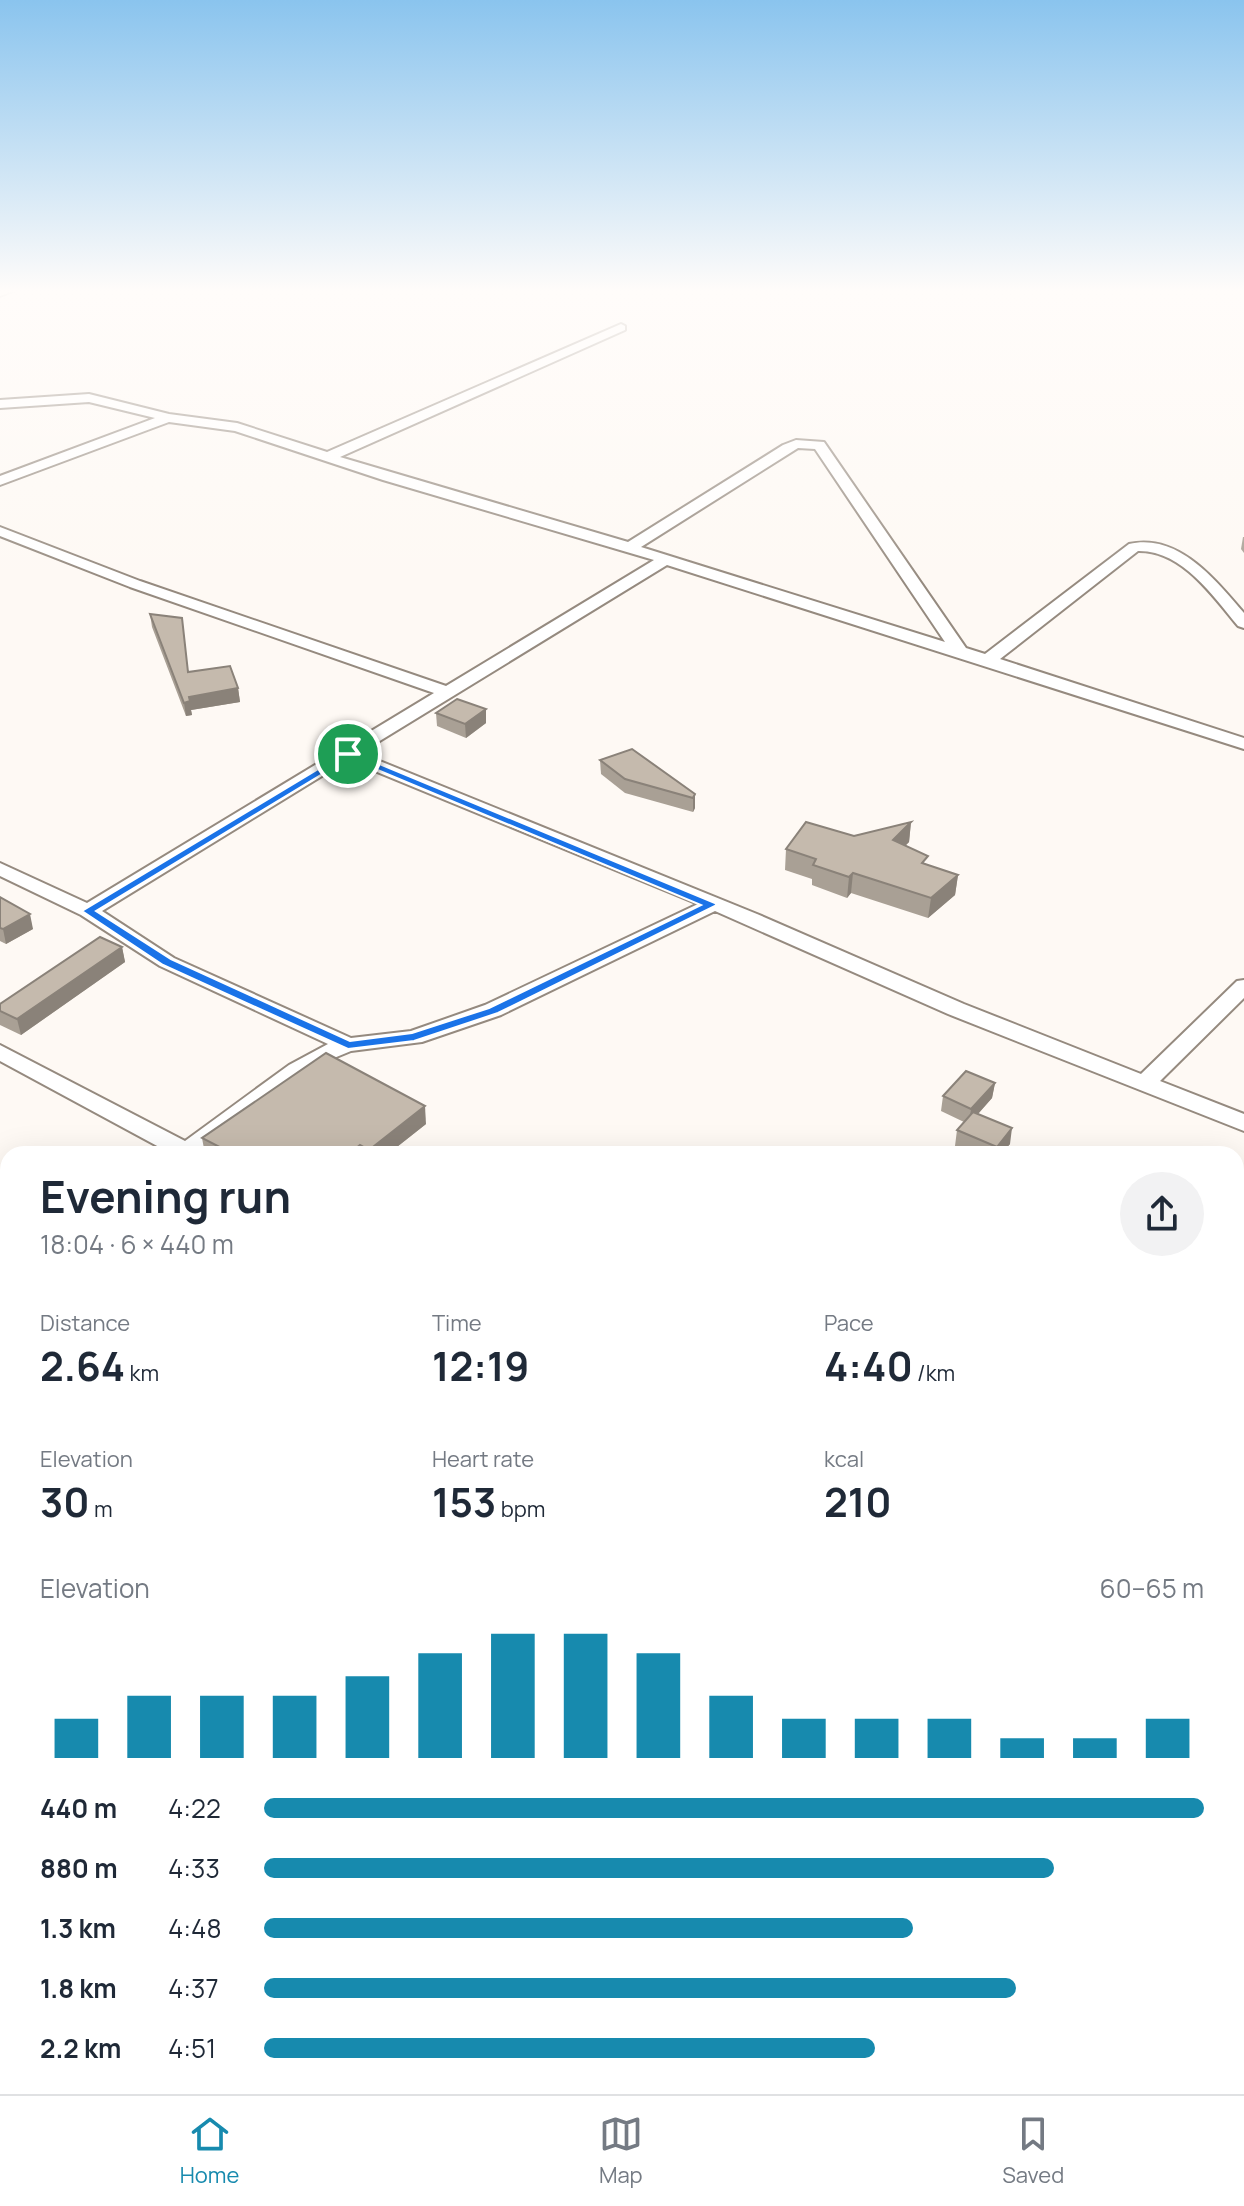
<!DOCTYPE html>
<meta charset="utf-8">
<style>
body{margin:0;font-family:Manrope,sans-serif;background:#f2f2f3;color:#1f2937;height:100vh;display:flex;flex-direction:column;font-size:30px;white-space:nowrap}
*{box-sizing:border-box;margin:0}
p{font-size:26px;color:#747a83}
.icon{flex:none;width:44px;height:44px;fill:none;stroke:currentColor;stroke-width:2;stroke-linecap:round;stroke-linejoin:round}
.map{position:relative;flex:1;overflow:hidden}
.panel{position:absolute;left:0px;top:1146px;width:1244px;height:948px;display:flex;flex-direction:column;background:#fff;border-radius:24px 24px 0 0;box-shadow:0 8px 32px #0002}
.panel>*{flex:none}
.pin{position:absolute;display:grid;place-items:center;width:68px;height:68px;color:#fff;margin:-34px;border:4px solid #fff;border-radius:50%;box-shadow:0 2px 8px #0007}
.round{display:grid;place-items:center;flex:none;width:84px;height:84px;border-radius:42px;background:#f2f2f3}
.head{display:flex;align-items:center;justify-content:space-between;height:136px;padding:0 40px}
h1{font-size:44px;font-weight:700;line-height:60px}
.figures{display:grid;grid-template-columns:repeat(3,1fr);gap:12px;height:136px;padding:8px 40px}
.figures div{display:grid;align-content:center}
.figures b{font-size:40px;font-weight:700}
.figures small{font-size:22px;font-weight:400}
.figures p{font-size:22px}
.chart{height:224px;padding:16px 40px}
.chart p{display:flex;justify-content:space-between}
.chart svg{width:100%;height:144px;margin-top:8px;stroke:#178aae;stroke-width:6}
ul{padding:0 40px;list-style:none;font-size:26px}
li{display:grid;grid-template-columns:128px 96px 1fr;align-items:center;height:60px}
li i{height:20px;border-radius:10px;background:#178aae}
.dock{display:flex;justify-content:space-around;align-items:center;height:112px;border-top:2px solid #e0e1e3;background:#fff;font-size:22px;color:#747a83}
.dock a{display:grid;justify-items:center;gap:4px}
.dock .on{color:#178aae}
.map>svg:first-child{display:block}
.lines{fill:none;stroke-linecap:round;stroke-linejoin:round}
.street-casing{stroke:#958a7f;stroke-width:4}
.highway-casing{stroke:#958a7f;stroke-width:4}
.street{fill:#fff;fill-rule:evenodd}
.highway{fill:#fff;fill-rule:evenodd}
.wall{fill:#a9a095}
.shaded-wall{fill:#8a8279}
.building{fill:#c5baad;stroke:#8a8279;stroke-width:2}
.route{fill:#1a73e8;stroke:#fff;stroke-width:2;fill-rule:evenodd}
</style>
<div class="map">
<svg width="1244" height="2094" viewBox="0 0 1244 2094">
<rect width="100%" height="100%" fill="#fef9f4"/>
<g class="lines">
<g class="street-casing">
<g id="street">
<polygon points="0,289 18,289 0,296"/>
<path d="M621 324 625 326V330L340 457 628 542 783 445 796 440 824 442 966 648 985 654 1129 544C1179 533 1215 580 1244 613V628L1238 626C1213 596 1182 550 1138 551L1000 659 1244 738V749L667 565 360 753 757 914 964 1004 1141 1074 1237 981 1244 980V998L1160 1081 1244 1114V1131L948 1014 715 911 501 1015 422 1042 351 1051 334 1058 305 1075 200 1154H172L0 1061V1045L185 1141 289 1065 328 1044 160 966 81 915 0 876V863L87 903 434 693 130 587 0 536V527L140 581 446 686 654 560 383 480 235 431 169 422 0 485V476L155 418 89 402 0 408V400L89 394 169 414 237 423 327 452ZM798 448 815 449 945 642 641 547ZM348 760 698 904 485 1005 411 1031 351 1038 174 958 102 911Z"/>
<polygon points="8,1279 8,1301 0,1303 0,1281"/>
<polygon points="8,1480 8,1506 0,1509 0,1482"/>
<polygon points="1244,1890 1244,1936 1236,1939 1236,1893"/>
<polygon points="1128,2086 1166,2086 1163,2094 1125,2094"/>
</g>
</g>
<g class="highway-casing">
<g id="highway">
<polygon points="0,1637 8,1640 8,1694 0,1691"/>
<polygon points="493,2086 567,2086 571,2094 497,2094"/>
</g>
</g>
<use href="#street" class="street"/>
<use href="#highway" class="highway"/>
</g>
<g class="wall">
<polygon points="1243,537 1244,537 1244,553 1241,549"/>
<polygon points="150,614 188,672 238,688 240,702 191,710 192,715 186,716 152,627"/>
<polygon points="436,713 486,723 466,738 437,726"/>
<polygon points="600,760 695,794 695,808 693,812 625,793 601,774"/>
<polygon points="911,822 909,842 905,846 927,865 958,875 955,895 928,918 851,893 847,898 812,885 812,879 785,870 786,849 854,836"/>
<polygon points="0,897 33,929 6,944 0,941"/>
<polygon points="122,947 125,962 21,1035 0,1025 0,1004"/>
<polygon points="995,1083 992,1098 978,1114 1010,1144 1001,1154 975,1154 955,1146 957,1130 964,1122 941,1111 943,1096"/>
<polygon points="426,1124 388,1154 205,1154 202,1138"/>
</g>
<g class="shaded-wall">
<polygon points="238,688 240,702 191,710 192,715 186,716 184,703 189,697"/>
<polygon points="486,709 486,723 466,738 465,724"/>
<polygon points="695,794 695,808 693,812 693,798"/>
<polygon points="911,822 909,842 891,860 893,840"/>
<polygon points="853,873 851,893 847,898 849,877"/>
<polygon points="958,875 955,895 928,918 931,898"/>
<polygon points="30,914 33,929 6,944 3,929"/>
<polygon points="122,947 125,962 21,1035 17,1019"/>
<polygon points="995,1083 992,1098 969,1124 971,1109"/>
<polygon points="425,1106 426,1124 388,1154 369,1154 369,1150"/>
<polygon points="1012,1128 1010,1144 1001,1154 996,1154 997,1147"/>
<polygon points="360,1145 361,1154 349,1154"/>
<polygon points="8,1446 8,1476 0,1479 0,1453"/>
<polygon points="2,2074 5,2081 0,2086 0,2075"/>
</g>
<g class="building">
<polygon points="150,614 182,618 188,672 230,666 238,688 189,697 190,701 184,703"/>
<polygon points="457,699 486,709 465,724 436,713"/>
<polygon points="632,749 695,794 693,798 625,779 600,760"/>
<polygon points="806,822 854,836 911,822 893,840 928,856 922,863 958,875 931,898 853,873 849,877 813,865 816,859 786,849"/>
<polygon points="0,897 30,914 3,929 0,928"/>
<polygon points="100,937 122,947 17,1019 0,1011 0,1004"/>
<polygon points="326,1053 425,1106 369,1150 360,1145 349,1154 233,1154 202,1138"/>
<polygon points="966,1071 995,1083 971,1109 943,1096"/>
<polygon points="973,1112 1012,1128 997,1147 957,1130"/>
<polygon points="0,1396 8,1401 8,1446 0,1453"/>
</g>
<linearGradient id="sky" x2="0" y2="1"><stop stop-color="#8ac4ee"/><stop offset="0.5" stop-color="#fffcfa"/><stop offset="1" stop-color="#fffcfa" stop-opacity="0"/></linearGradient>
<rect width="1244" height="582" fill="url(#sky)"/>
<path class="route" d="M348 751 715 903 717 905 498 1013 414 1041 348 1049 163 965 82 911ZM349 758 701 905 489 1008 412 1033 350 1041 171 959 96 911Z"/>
</svg>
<div class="pin" style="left:348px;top:754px;background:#1e9e55"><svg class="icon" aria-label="arrive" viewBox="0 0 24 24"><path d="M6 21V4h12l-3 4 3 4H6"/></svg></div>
<section class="panel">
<div class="head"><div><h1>Evening run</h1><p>18:04 · 6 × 440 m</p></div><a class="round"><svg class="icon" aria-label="share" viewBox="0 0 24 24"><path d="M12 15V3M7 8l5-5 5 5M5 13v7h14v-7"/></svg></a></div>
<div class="figures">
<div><p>Distance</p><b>2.64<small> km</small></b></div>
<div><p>Time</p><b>12:19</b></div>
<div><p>Pace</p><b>4:40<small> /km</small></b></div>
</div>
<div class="figures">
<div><p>Elevation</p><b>30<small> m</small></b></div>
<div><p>Heart rate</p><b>153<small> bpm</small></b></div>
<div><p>kcal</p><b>210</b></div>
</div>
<div class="chart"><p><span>Elevation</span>60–65 m</p>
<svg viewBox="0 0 160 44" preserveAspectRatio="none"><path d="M5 44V32M15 44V25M25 44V25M35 44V25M45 44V19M55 44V12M65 44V6M75 44V6M85 44V12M95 44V25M105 44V32M115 44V32M125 44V32M135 44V38M145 44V38M155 44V32"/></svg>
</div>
<ul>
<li><b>440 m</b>4:22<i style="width:100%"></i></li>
<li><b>880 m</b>4:33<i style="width:84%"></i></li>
<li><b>1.3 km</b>4:48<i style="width:69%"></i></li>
<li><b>1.8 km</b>4:37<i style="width:80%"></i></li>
<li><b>2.2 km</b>4:51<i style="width:65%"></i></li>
</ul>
</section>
</div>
<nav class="dock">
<a class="on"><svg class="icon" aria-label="home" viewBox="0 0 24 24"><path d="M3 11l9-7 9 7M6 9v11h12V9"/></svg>Home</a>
<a><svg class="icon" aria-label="map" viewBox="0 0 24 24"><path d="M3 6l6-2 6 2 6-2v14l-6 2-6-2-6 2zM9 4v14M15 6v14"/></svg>Map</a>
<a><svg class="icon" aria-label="saved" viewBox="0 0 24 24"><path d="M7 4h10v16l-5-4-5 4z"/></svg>Saved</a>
</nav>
